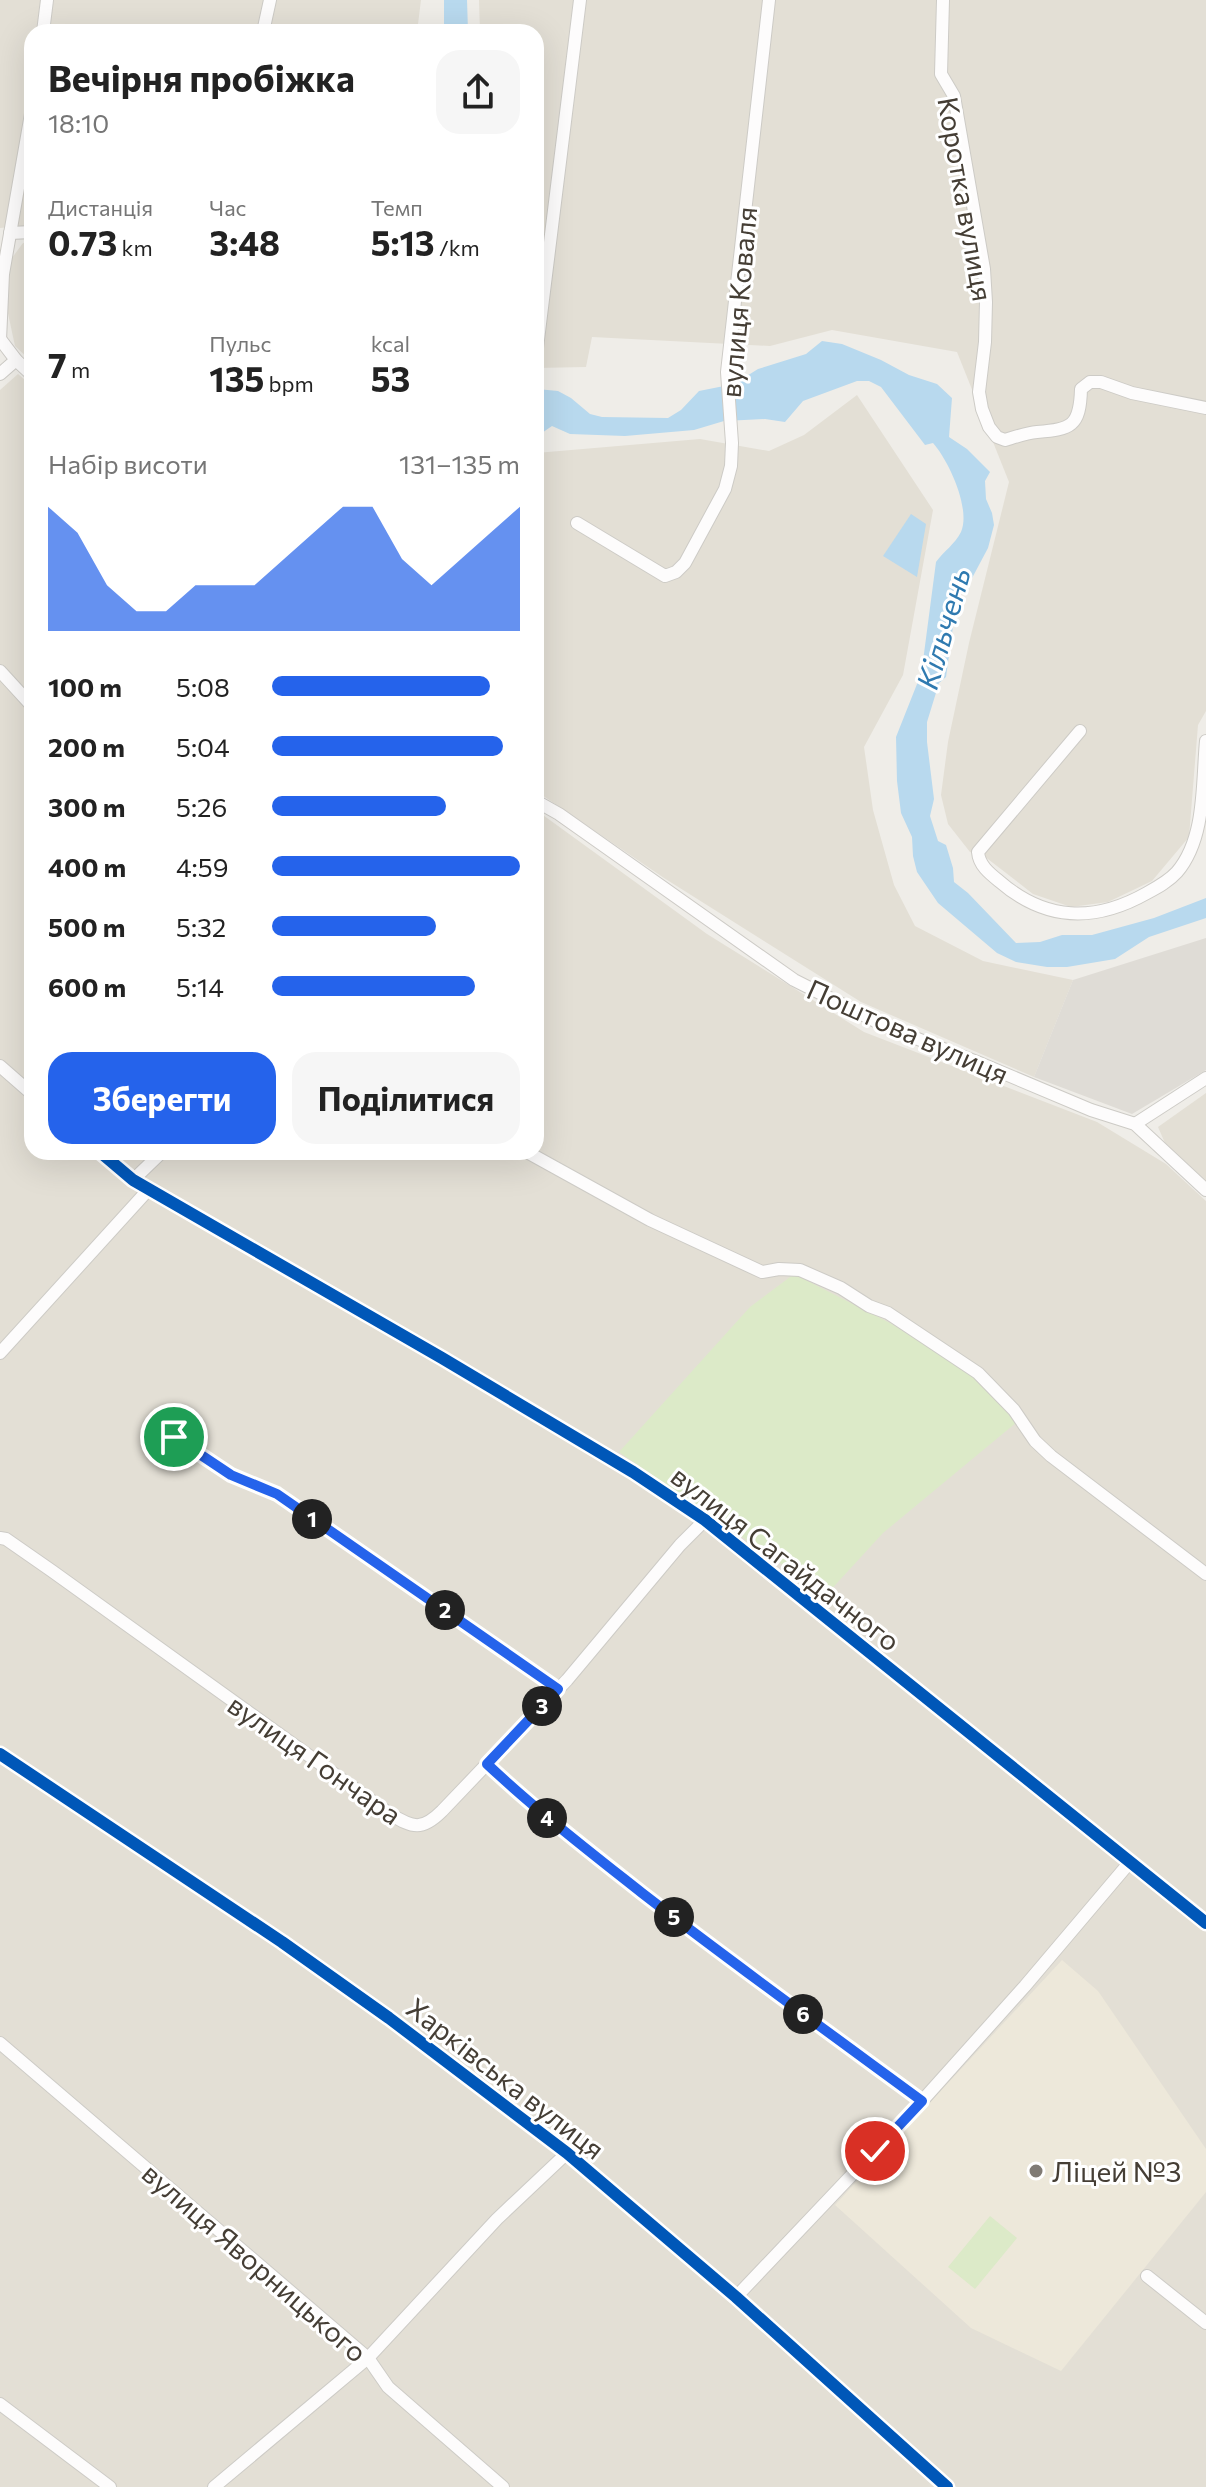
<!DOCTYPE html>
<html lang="uk">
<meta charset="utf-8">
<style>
body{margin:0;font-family:Commissioner,sans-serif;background:#f6f6f6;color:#222;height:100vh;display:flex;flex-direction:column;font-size:30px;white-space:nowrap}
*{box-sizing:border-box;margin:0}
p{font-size:26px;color:#767676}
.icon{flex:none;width:44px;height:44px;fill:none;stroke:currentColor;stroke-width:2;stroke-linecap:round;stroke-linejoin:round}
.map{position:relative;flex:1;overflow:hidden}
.panel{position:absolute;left:24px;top:24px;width:520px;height:1136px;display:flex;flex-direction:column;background:#fff;border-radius:24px;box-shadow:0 8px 32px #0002}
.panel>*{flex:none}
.pin{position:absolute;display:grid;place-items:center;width:68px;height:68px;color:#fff;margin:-34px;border:4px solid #fff;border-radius:50%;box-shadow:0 2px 8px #0007}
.km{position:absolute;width:40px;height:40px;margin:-20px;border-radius:50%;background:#222;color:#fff;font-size:22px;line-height:40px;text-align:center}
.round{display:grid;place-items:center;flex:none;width:84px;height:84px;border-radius:24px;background:#f6f6f6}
.summary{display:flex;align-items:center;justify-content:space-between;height:136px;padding:0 24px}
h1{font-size:36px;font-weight:700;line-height:60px}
.stats{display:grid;grid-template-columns:repeat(3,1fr);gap:12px;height:136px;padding:8px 24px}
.stats div{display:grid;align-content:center}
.stats b{font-size:34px;font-weight:700}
.stats small{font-size:22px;font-weight:400}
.stats p{font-size:22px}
.chart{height:224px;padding:16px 24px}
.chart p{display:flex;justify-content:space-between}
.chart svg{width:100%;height:144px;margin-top:8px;fill:#2563eb;opacity:.7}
.button{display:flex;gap:16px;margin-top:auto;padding:16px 24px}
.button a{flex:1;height:92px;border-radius:24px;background:#2563eb;color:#fff;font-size:32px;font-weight:700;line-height:92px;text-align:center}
.button a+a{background:#f6f6f6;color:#222}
ul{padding:0 24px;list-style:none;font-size:26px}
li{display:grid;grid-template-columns:128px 96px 1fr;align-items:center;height:60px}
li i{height:20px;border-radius:10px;background:#2563eb}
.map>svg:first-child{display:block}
.residential{fill:#e3dfd5}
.industrial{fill:#dfdcd6}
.education{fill:#ede8da}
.green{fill:#dceac8}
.water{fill:#b8d9ee}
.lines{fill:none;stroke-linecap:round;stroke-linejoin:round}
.minor-casing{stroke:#cdcbc6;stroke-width:14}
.minor{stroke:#fdfcfc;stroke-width:12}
.cycleway-casing{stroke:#fff;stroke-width:17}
.cycleway{stroke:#0057b8;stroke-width:12}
.route-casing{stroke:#fff;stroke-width:16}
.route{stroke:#2563eb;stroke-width:10}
.poi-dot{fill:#807b74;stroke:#fff;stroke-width:3}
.labels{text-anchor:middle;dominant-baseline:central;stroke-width:6;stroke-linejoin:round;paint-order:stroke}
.street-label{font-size:28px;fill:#453e35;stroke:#fff}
.poi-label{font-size:28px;fill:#453e35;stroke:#fff;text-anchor:start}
.water-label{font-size:30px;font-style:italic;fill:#2f7ab0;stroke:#fff}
</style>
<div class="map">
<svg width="1206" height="2487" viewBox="0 0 1206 2487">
<rect width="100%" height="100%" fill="#efede8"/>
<g class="residential">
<polygon points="0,0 421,0 417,32 32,32 32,225 0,228"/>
<polygon points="479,0 1206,0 1206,711 1198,725 1189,837 1152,881 1108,902 1071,907 1033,894 984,856 970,852 948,824 941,795 948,742 969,643 1009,482 957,352 832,330 770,346 592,337 586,367 536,368 536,32 480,32"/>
<polygon points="32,242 32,362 15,346 6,304 6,266 23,243"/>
<polygon points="18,374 32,386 32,1152 536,1152 536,810 707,934 864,1032 1097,1122 1166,1164 1206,1201 1206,2487 0,2487 0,390"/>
<polygon points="857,395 933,510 903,675 864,747 873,810 894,885 915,926 983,961 1073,980 1034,1077 861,1002 664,878 536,791 536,453 700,439 769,451 804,435"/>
<polygon points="1206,1093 1206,1182 1165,1143 1158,1127"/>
</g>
<polygon class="industrial" points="1206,938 1206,1070 1132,1114 1034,1077 1073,980"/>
<polygon class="education" points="1062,1960 1098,1991 1206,2149 1206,2192 1061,2371 971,2328 835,2205"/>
<g class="green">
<polygon points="794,1274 890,1323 983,1381 1017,1422 883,1533 826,1595 619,1452 750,1307"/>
<polygon points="990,2216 1017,2238 975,2289 948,2267"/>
</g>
<g class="water">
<polygon points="444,0 467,0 468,32 444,32"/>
<path d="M822 341 842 344 881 360 909 375 937 384 952 398 949 437 967 449 990 472 985 481 986 499 992 513 994 525 988 548 971 580 959 595 956 605 946 677 939 683 927 722V742L934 799 930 816 938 841 946 845 953 868 954 882 968 893 1016 943 1040 942 1062 935H1092L1154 918 1206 898V918L1149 937 1115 959 1067 967H1047L1016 962 997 953 938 903 917 872 913 856 912 837 901 813 897 781 896 737 919 679 923 661 936 562C944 551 955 544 961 532 971 509 949 461 933 443L925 445 881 387 869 381H857L803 401 785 422 765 419 724 421 694 430 625 436 570 434 552 426 536 437 537 389 558 391 571 398 590 414 602 417 668 418 681 410 699 391 734 384 758 369 806 354Z"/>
<polygon points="911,514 926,524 917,577 883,556"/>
</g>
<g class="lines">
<g class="minor-casing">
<g id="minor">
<path d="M943 0 941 74 954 96 984 269 986 302 985 342 979 392 982 409 989 427 997 437 1005 440C1015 437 1026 433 1037 432 1071 429 1080 427 1081 389L1090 382H1101L1132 393 1206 408"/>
<polyline points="43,32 47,0"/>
<polyline points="263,32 270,0"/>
<polyline points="10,233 32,232"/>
<polyline points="0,339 16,360 32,375"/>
<polyline points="0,340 3,274 32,108"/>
<polyline points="536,356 580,0"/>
<polyline points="0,374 16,360"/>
<polyline points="577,523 665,576 676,572 685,563 725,489 731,466 732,443 727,372 769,0"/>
<polyline points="0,671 32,706"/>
<path d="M1080 731 978 852C979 865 989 873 999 881 1045 921 1094 923 1147 893 1158 887 1169 881 1177 872 1206 838 1202 783 1206 741"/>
<polyline points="536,801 559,814 794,980 887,1027 977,1062 1091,1110 1135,1124 1206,1190"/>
<polyline points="0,1066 32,1094"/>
<polyline points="1135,1124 1206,1078"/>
<polyline points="100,1152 133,1180 442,1358 633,1472 705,1520 1206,1923"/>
<polyline points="527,1152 650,1220 762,1272 779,1269 800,1270 841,1288 869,1306 888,1313 978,1373 1014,1410 1035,1441 1051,1456 1206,1574"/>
<polyline points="133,1180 162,1152"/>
<polyline points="0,1353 149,1189"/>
<polyline points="174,1437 231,1475 277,1494 558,1689"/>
<path d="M0 1538 6 1539 52 1571 390 1814C413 1828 422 1831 442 1811L567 1680 680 1545 705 1520"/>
<polyline points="0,1754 282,1942 389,2018 567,2153 736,2297 947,2487"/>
<polyline points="487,1764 576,1841 698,1936 922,2101"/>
<polyline points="0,2043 368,2358 388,2387 503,2487"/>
<polyline points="1147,2276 1206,2323"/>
<polyline points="736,2297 922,2101 1025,1986 1130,1862"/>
<polyline points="0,2404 110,2487"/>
<polyline points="214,2487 368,2358 497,2219 567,2153"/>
</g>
</g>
<use href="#minor" class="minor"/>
<g class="cycleway-casing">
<g id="cycleway">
<polyline points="100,1152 133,1180 442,1358 633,1472 705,1520 1206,1923"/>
<polyline points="0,1754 282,1942 389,2018 567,2153 736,2297 947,2487"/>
</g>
</g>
<use href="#cycleway" class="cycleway"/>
</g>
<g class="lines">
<g class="route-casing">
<path id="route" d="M174 1437 231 1475 277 1494 558 1689 487 1764C536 1810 589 1851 642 1893 734 1964 828 2032 922 2101L875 2151"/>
</g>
<use href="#route" class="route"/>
</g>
<circle class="poi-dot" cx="1036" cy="2171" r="8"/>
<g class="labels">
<g class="street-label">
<text transform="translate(966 199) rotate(80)">Коротка вулиця</text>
<text transform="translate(738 302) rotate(-85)">вулиця Коваля</text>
<text transform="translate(908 1031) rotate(24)">Поштова вулиця</text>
<text transform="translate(786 1558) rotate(38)">вулиця Сагайдачного</text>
<text transform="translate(315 1759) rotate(35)">вулиця Гончара</text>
<text transform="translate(506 2078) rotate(38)">Харківська вулиця</text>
<text transform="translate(255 2262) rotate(41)">вулиця Яворницького</text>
</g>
<g class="poi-label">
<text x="1052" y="2171">Ліцей №3</text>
</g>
<g class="water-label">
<text transform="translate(942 628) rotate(-74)">Кільчень</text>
</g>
</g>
</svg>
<div class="pin" style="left:174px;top:1437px;background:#1e9e55"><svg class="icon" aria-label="arrive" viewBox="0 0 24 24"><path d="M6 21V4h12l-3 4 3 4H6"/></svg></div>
<div class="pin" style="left:875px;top:2151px;background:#d93025"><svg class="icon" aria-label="check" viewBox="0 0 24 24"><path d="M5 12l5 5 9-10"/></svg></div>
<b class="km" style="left:312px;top:1519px">1</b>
<b class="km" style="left:445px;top:1610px">2</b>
<b class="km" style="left:542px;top:1706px">3</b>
<b class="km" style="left:547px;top:1818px">4</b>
<b class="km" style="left:674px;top:1917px">5</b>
<b class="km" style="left:803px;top:2014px">6</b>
<section class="panel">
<div class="summary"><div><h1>Вечірня пробіжка</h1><p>18:10</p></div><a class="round"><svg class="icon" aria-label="share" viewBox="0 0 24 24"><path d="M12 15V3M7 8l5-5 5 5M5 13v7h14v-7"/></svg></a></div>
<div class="stats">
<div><p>Дистанція</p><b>0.73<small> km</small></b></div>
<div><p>Час</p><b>3:48</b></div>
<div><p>Темп</p><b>5:13<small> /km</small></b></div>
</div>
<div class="stats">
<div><b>7<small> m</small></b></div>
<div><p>Пульс</p><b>135<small> bpm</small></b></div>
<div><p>kcal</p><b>53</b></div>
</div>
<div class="chart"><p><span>Набір висоти</span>131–135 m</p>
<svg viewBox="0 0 160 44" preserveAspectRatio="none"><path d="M0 44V6L10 14L20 30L30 38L40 38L50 30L60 30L70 30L80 22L90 14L100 6L110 6L120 22L130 30L140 22L150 14L160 6V44z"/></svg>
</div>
<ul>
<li><b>100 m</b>5:08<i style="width:88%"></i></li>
<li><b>200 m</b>5:04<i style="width:93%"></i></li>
<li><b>300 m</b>5:26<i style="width:70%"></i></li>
<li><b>400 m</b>4:59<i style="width:100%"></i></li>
<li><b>500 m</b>5:32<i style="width:66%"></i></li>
<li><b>600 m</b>5:14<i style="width:82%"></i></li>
</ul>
<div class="button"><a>Зберегти</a><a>Поділитися</a></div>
</section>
</div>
